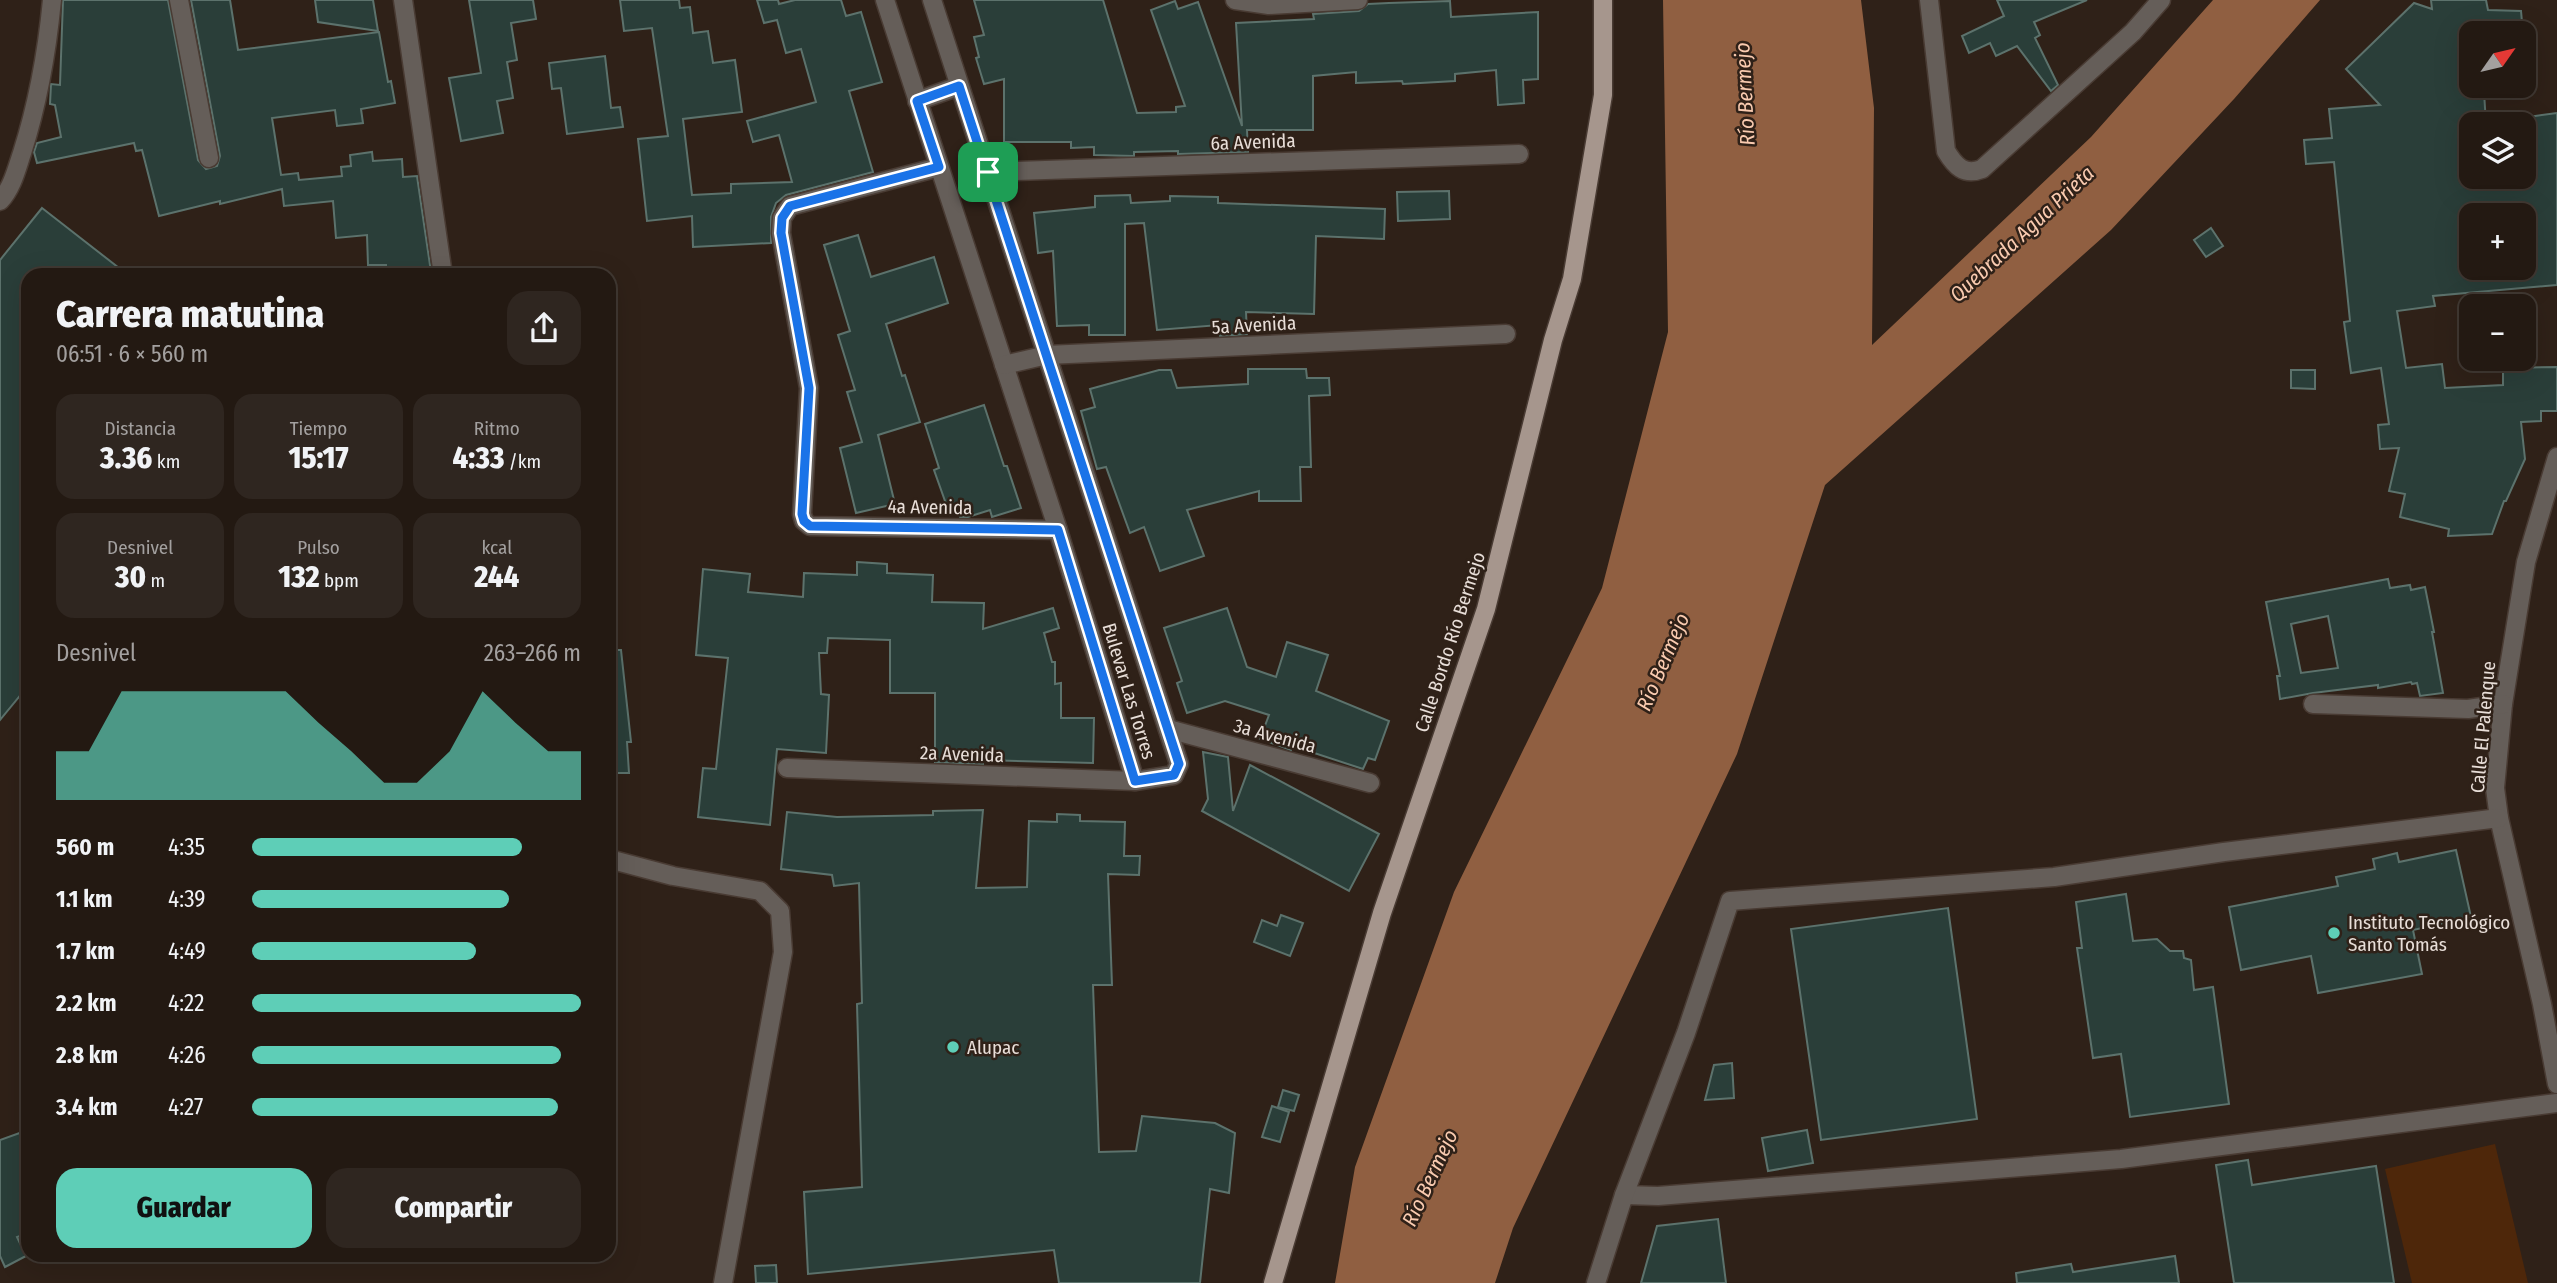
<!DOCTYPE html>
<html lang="es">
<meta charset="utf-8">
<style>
body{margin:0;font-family:"Fira Sans Condensed",sans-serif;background:#2f2620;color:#f1f3f6;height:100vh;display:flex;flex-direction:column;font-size:26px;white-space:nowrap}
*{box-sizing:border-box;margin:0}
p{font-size:23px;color:#a3a09f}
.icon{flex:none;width:38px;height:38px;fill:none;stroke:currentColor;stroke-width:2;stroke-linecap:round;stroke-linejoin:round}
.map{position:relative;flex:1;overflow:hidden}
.drawer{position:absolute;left:21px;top:268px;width:595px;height:994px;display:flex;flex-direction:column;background:#231912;border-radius:21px;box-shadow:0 7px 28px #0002,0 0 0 2px #403832}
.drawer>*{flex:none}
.needle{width:46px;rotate:56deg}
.fabs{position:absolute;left:2459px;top:21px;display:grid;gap:14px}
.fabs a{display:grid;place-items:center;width:77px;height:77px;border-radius:14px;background:#231912;box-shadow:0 7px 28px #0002,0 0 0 2px #403832;font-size:35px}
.pin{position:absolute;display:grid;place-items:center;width:60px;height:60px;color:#fff;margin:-30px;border-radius:14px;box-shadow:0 4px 10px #0006}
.round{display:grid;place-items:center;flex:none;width:74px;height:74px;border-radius:21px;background:#2f2620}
.headline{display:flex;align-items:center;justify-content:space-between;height:119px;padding:0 35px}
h1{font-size:38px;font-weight:800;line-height:52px}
.stats{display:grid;grid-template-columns:repeat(3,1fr);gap:10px;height:119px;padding:7px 35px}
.stats div{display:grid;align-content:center;border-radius:18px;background:#2f2620;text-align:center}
.stats b{font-size:30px;font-weight:800}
.stats small{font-size:19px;font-weight:400}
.stats p{font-size:19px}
.chart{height:196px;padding:14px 35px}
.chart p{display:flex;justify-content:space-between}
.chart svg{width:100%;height:126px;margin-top:7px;fill:#5eceb7;opacity:.7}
.button{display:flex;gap:14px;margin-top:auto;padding:14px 35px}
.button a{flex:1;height:80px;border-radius:21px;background:#5eceb7;color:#111;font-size:28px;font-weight:800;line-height:80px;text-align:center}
.button a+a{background:#2f2620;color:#f1f3f6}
ul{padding:0 35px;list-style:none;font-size:23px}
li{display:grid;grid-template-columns:112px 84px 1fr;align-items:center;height:52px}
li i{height:18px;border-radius:9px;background:#5eceb7}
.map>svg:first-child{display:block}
.green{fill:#4e270a}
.water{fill:#905f41}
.building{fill:#2a3e39;stroke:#5c726c;stroke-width:2;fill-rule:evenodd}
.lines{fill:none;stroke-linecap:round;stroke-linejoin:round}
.minor-casing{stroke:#493b33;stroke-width:21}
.major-casing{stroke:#493b33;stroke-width:21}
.minor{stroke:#655e59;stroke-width:18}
.major{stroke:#a6968d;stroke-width:18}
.route-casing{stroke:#fff;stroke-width:14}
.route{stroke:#1a73e8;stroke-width:9}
.poi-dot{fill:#5eceb7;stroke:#2f2118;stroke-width:2.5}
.labels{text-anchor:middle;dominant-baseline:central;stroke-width:5;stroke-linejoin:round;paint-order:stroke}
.street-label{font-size:19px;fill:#e8ded8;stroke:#2f2118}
.poi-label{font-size:19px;fill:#e8ded8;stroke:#2f2118;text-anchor:start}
.water-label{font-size:21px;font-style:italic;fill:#facbb0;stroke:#2f2118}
</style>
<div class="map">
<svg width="2557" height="1283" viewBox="0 0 2557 1283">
<rect width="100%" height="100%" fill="#2f2118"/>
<polygon class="green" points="2495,1144 2528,1283 2412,1283 2385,1169"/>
<polygon class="water" points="1663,0 1861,0 1874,108 1872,345 2091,137 2213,0 2320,0 2234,99 2111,230 1825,485 1737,754 1513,1228 1495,1283 1335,1283 1355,1167 1454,892 1602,588 1668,332"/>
<g class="building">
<polygon points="63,0 168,0 198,160 206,169 217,166 220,156 191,0 230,0 238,50 379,32 388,82 391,81 395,103 361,109 363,123 337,126 335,110 272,118 281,175 298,173 299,180 342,176 341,167 351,166 350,155 372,152 373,161 402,159 403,177 417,176 431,272 386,270 386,265 368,265 367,235 336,238 333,201 284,206 282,189 220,204 220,201 159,216 142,150 136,151 134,143 37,163 34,152 37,143 61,137 55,105 50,104 51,84 60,85"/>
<polygon points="315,0 373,0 378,31 318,22"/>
<polygon points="469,0 533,0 536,19 511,23 517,60 507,62 513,98 497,101 503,133 461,141 449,78 481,73"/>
<polygon points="620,0 679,0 680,8 690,7 693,33 708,31 713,63 735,60 742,112 683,119 692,195 731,193 731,184 792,182 779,135 753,142 747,121 816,102 801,49 786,53 777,20 764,23 757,0 778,0 779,4 795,0 841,0 846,16 861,12 882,82 849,91 873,172 786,195 776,203 771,217 771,243 693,247 692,216 647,221 638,139 668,136 652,28 624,31"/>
<polygon points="974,0 1103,0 1137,113 1176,112 1176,107 1185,106 1151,10 1175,1 1178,9 1198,2 1242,126 1236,23 1314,19 1313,14 1359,11 1368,4 1389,3 1450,1 1451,17 1538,12 1538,79 1523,80 1524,103 1498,105 1496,70 1455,74 1455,81 1403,84 1402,81 1356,83 1356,72 1313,76 1313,130 1247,130 1248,152 1178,154 1178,151 1134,152 1134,156 1094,155 1094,147 1071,148 1071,142 1004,142 1004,79 984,84 976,58 979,57 974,37 984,35"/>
<polygon points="1997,0 2087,0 2034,22 2040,35 2035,38 2058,85 2051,91 2017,46 1996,56 1990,43 1969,53 1962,36 2004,16"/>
<path d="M2431 0H2486L2488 10 2521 11 2523 33H2471V92H2484L2486 124H2471V177H2476L2477 183 2529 179 2524 124 2521 118 2557 113V285L2433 296 2435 306 2397 311 2406 368 2442 364 2445 388 2503 385V368L2557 367V411H2541V421L2521 422 2525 459 2506 501H2504L2492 534 2448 536 2449 529 2400 517 2405 494 2389 491 2399 448 2380 449 2378 425 2389 424 2381 368 2351 373 2344 322 2350 321 2334 162 2306 164 2304 140 2332 138 2329 109 2380 105 2346 69 2414 3 2432 9ZM2471 215H2524V268H2471Z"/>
<polygon points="605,56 611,108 620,107 623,127 567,134 561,88 552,89 549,63"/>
<polygon points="1449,191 1450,219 1398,221 1397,192"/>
<polygon points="1130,195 1131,203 1170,201 1170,196 1218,197 1218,203 1385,209 1384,239 1316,236 1314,314 1246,312 1247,334 1220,336 1219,325 1157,330 1144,223 1125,224 1125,335 1089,335 1089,325 1057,326 1053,251 1038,253 1034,213 1095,207 1095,196"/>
<polygon points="42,208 128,275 28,275 28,686 0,720 0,260"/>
<polygon points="2211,228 2223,246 2206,257 2194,240"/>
<polygon points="858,235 871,277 934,257 948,303 886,324 902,376 905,375 920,422 878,435 895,504 856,513 840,448 862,442 847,392 855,390 838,335 850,331 824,245"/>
<polygon points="1248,369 1306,369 1307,378 1329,378 1330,395 1309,396 1311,467 1300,467 1301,501 1259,501 1259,491 1187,510 1204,556 1160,571 1144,527 1130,533 1106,467 1097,469 1081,411 1095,407 1090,389 1159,370 1171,370 1177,388 1248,384"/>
<polygon points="2291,370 2315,370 2315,389 2291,388"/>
<polygon points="984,405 1004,466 1007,466 1021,508 992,517 990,510 968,517 960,517 958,512 950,515 934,470 939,468 925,424"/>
<polygon points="857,562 887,564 887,573 933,575 932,602 984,603 983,629 1053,608 1059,628 1044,633 1052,662 1055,662 1055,684 1061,683 1061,718 1094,718 1093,763 983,760 983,764 935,762 935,693 890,693 890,640 828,638 827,653 819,653 821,694 829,695 826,753 777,749 770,825 698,817 703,768 716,769 728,658 696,655 703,569 750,574 748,592 803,597 804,573 857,575"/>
<path d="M2388 579 2390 588 2410 585 2411 590 2425 587 2434 632H2432L2443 693 2420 696 2417 683 2412 684 2411 682 2378 688V685L2313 693 2280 699 2277 676H2280L2266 602ZM2328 616 2338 668 2301 673 2291 624Z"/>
<polygon points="1227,608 1247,667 1276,677 1287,642 1328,655 1316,691 1389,721 1375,760 1368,758 1363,769 1293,746 1291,750 1260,739 1269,715 1225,701 1187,713 1177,683 1182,681 1164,628"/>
<polygon points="609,650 621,650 631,742 627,742 629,773 609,773"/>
<polygon points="1203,752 1228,757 1233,811 1250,765 1379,834 1349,891 1202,811 1208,799"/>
<polygon points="983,810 976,888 1027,887 1029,821 1057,822 1057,814 1080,815 1080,821 1125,822 1124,856 1140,856 1139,875 1108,874 1112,985 1093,985 1099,1152 1136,1151 1142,1116 1215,1123 1235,1133 1229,1193 1210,1189 1200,1283 1059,1283 1054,1250 808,1274 804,1192 862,1187 857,1004 862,1003 859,883 834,886 832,875 781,869 787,812 837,817 933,815 933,811"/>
<polygon points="2456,850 2471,917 2413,930 2422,974 2318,993 2311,956 2241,970 2229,907 2338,886 2336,877 2375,869 2373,859 2397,853 2399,862"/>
<polygon points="2126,894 2133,941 2157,939 2170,951 2183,951 2184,958 2191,960 2194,990 2213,987 2229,1104 2130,1117 2121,1054 2093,1058 2077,948 2082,948 2076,902"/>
<polygon points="1948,908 1977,1119 1821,1140 1791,929"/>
<polygon points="1281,915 1303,923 1290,956 1254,942 1262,920 1277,926"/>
<polygon points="1732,1063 1734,1098 1705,1100 1714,1065"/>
<polygon points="1283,1090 1299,1095 1294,1111 1278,1107"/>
<polygon points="1272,1106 1289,1112 1280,1142 1262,1137"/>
<polygon points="28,1130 28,1233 17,1237 26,1256 5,1267 0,1256 0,1140"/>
<polygon points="1807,1130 1813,1163 1768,1171 1762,1138"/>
<polygon points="2248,1160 2252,1185 2376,1166 2394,1283 2234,1283 2216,1165"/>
<polygon points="1718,1219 1726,1283 1641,1283 1657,1226"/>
<polygon points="2175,1256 2179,1283 2017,1283 2016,1273 2071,1264 2073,1272"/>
<polygon points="776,1265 777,1283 756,1283 755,1266"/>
</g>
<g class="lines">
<g class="minor-casing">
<g id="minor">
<polyline points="179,0 209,158"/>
<polyline points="403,0 443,275"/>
<polyline points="885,0 1058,530 1135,781"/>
<polyline points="1235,0 1269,5 1358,0"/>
<path d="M1929 0 1946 151C1955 166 1964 176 1982 169L2133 32 2161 0"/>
<polyline points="917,101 959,86"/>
<polyline points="939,167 790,206 782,218 781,233 809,388 802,514 804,521 810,526 1058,530"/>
<polyline points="988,172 1519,154"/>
<path d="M0 201C12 188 16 171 22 153 38 103 47 52 52 0"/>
<polyline points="1004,365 1047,355 1506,334"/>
<polyline points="2557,457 2526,562 2503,704 2495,788 2499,818 2542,1004 2557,1084"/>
<polyline points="2313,704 2468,709 2503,704"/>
<polyline points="1168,729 1370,783"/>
<polyline points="787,768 1135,781 1174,775 1179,764 932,0"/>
<polyline points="609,859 673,876 760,891 780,911 783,952 723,1283"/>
<polyline points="1624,1195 1658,1196 2121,1159 2557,1103"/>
<polyline points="1596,1283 1624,1195 1686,1033 1730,901 2054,877 2224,852 2499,818"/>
</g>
</g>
<g class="major-casing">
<polyline id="major" points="1273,1283 1382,913 1486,609 1553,340 1572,279 1603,95 1603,0"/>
</g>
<use href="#minor" class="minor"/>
<use href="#major" class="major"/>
</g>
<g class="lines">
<g class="route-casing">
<polygon id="route" points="959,86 1179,764 1174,775 1135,781 1058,530 810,526 804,521 802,514 809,388 781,233 782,218 790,206 939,167 917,101"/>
</g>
<use href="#route" class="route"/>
</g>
<g class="poi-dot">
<circle cx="2334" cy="933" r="7"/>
<circle cx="953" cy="1047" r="7"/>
</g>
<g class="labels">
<g class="street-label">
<text transform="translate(1253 142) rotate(-2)">6a Avenida</text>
<text transform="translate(1254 325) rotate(-3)">5a Avenida</text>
<text transform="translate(930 507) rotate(1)">4a Avenida</text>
<text transform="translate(1450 642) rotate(-72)">Calle Bordo Río Bermejo</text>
<text transform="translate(1129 691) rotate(73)">Bulevar Las Torres</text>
<text transform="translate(2483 727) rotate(-85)">Calle El Palenque</text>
<text transform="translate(1275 736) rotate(15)">3a Avenida</text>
<text transform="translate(962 754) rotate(2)">2a Avenida</text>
</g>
<g class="poi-label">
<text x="2348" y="922">Instituto Tecnológico<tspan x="2348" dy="22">Santo Tomás</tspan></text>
<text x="967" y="1047">Alupac</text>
</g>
<g class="water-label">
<text transform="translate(1745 94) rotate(-93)">Río Bermejo</text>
<text transform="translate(2022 234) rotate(-43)">Quebrada Agua Prieta</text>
<text transform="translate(1663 662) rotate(-67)">Río Bermejo</text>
<text transform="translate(1430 1178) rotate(-65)">Río Bermejo</text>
</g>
</g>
</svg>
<div class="fabs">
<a><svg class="needle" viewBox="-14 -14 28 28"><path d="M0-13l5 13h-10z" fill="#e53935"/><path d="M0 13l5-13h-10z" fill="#a3a09f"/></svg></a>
<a><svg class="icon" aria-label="layers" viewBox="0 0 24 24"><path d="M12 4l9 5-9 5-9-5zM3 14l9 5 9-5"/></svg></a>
<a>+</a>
<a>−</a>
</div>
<div class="pin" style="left:988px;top:172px;background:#1e9e55"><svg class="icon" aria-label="arrive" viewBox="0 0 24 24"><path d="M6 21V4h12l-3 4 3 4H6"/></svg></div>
<section class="drawer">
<div class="headline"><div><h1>Carrera matutina</h1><p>06:51 · 6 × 560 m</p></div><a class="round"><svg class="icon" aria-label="share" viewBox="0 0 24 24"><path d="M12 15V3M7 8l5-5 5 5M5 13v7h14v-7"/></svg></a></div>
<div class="stats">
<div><p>Distancia</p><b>3.36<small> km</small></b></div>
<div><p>Tiempo</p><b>15:17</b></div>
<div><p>Ritmo</p><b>4:33<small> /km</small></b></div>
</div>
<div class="stats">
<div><p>Desnivel</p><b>30<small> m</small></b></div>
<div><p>Pulso</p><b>132<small> bpm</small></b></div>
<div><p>kcal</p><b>244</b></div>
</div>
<div class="chart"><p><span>Desnivel</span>263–266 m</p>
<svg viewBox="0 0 160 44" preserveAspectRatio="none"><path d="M0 44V27L10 27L20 6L30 6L40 6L50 6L60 6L70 6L80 17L90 27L100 38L110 38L120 27L130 6L140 17L150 27L160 27V44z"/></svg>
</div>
<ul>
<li><b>560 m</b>4:35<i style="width:82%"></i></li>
<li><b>1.1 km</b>4:39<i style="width:78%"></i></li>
<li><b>1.7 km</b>4:49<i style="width:68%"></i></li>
<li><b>2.2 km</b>4:22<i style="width:100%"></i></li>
<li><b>2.8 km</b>4:26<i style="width:94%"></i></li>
<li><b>3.4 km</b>4:27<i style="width:93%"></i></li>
</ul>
<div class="button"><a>Guardar</a><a>Compartir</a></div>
</section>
</div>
